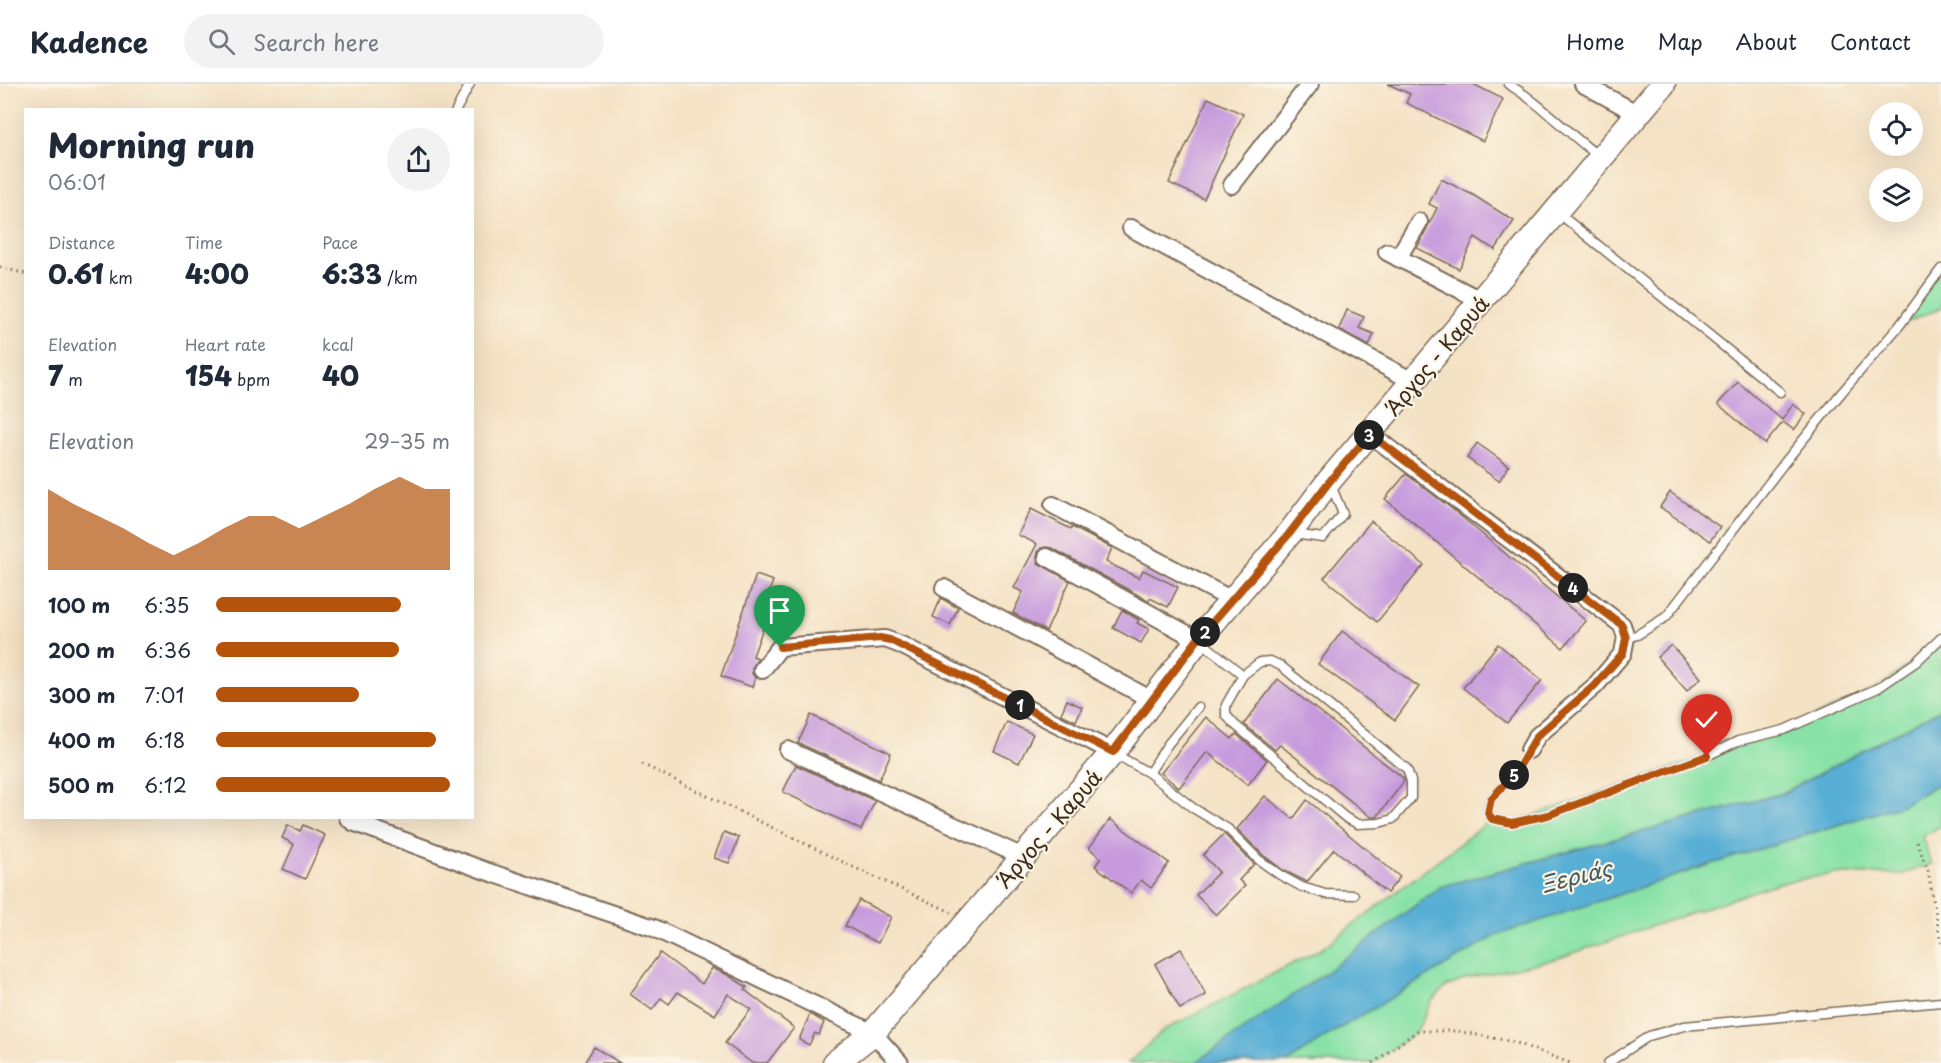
<!DOCTYPE html>
<meta charset="utf-8">
<style>
body{margin:0;font-family:"Playpen Sans",sans-serif;background:#f2f2f3;color:#1f2937;height:100vh;display:flex;flex-direction:column;font-size:22px;white-space:nowrap}
*{box-sizing:border-box;margin:0}
p{font-size:20px;color:#747a83}
.icon{flex:none;width:33px;height:33px;fill:none;stroke:currentColor;stroke-width:2;stroke-linecap:round;stroke-linejoin:round}
.map{position:relative;flex:1;overflow:hidden}
.side{position:absolute;left:24px;top:24px;width:450px;height:711px;display:flex;flex-direction:column;background:#fff;border-radius:0px;box-shadow:0 6px 24px #0002}
.side>*{flex:none}
.tools{position:absolute;left:1869px;top:18px;display:grid;gap:12px}
.tools a{display:grid;place-items:center;width:54px;height:54px;border-radius:50%;background:#fff;box-shadow:0 6px 24px #0002;font-size:30px}
.pin{position:absolute;display:grid;place-items:center;width:51px;height:51px;color:#fff;margin:-62px -26px;border-radius:50% 50% 50% 0;rotate:-45deg;box-shadow:0 0 6px #0007}
.pin .icon{rotate:45deg}
.km{position:absolute;width:30px;height:30px;margin:-15px;border-radius:50%;background:#222;color:#fff;font-size:16px;line-height:30px;text-align:center}
.round{display:grid;place-items:center;flex:none;width:63px;height:63px;border-radius:32px;background:#f2f2f3}
.head{display:flex;align-items:center;justify-content:space-between;height:102px;padding:0 24px}
h1{font-size:33px;font-weight:800;line-height:45px}
.metrics{display:grid;grid-template-columns:repeat(3,1fr);gap:9px;height:102px;padding:6px 24px}
.metrics div{display:grid;align-content:center}
.metrics b{font-size:26px;font-weight:800}
.metrics small{font-size:16px;font-weight:400}
.metrics p{font-size:16px}
.chart{height:168px;padding:12px 24px}
.chart p{display:flex;justify-content:space-between}
.chart svg{width:100%;height:108px;margin-top:6px;fill:#b45309;opacity:.7}
ul{padding:0 24px;list-style:none;font-size:20px}
li{display:grid;grid-template-columns:96px 72px 1fr;align-items:center;height:45px}
li i{height:15px;border-radius:8px;background:#b45309}
header{display:flex;align-items:center;gap:36px;box-sizing:border-box;height:84px;padding:0 30px;background:#fff;border-bottom:2px solid #e0e1e3}
header strong{font-size:28px}
nav{display:flex;gap:33px;margin-inline-start:auto;font-size:21px}
.search{width:420px;height:54px;background:#f2f2f3;display:flex;align-items:center;gap:15px;box-sizing:border-box;padding:0 21px;border-radius:33px;color:#747a83;font-size:22px}
.map>svg:first-child{display:block}
.green{fill:#88e2a7;stroke:#628662;stroke-width:1.5}
.water{fill:#58afd5;stroke:#4a6c7a;stroke-width:1.5}
.building{fill:#c69add}
.lines{fill:none;stroke-linecap:round;stroke-linejoin:round}
.lane-casing{stroke:#7c6a58;stroke-width:11}
.street-casing{stroke:#7c6a58;stroke-width:20}
.secondary-casing{stroke:#7c6a58;stroke-width:27}
.path{stroke:#7c6a58;stroke-width:3;stroke-dasharray:1.5 4.5;stroke-linecap:butt}
.lane{stroke:#fff;stroke-width:8}
.street{stroke:#fff;stroke-width:16}
.secondary{stroke:#fff;stroke-width:24}
.route-casing{stroke:#fff;stroke-width:12}
.route{stroke:#b45309;stroke-width:8}
.labels{text-anchor:middle;dominant-baseline:central;stroke-width:4.5;stroke-linejoin:round;paint-order:stroke}
.street-label{font-size:21px;fill:#3b2a1e;stroke:#fcf5e5}
.water-label{font-size:22px;font-style:italic;fill:#45595e;stroke:#fcf5e5}
</style>
<header>
<strong>Kadence</strong>
<div class="search"><svg class="icon" aria-label="search" viewBox="0 0 24 24"><circle cx="10" cy="10" r="6"/><path d="M15 15l6 6"/></svg>Search here</div>
<nav><a>Home</a><a>Map</a><a>About</a><a>Contact</a></nav>
</header>
<div class="map">
<svg width="1941" height="979" viewBox="0 0 1941 979">
<rect width="100%" height="100%" fill="#fcf5e5"/>
<filter id="ink" filterUnits="userSpaceOnUse"><feTurbulence type="fractalNoise" baseFrequency=".0167" numOctaves="2"/><feDisplacementMap in="SourceGraphic" scale="12" xChannelSelector="R" yChannelSelector="G"/><feConvolveMatrix kernelMatrix="1 2 1 2 8 2 1 2 1" color-interpolation-filters="sRGB"/></filter>
<filter id="wash" filterUnits="userSpaceOnUse"><feTurbulence type="fractalNoise" baseFrequency=".008" numOctaves="4" result="noise"/><feDisplacementMap in="SourceGraphic" scale="24" xChannelSelector="R" yChannelSelector="G"/><feGaussianBlur stdDeviation="1.35" result="paint"/><feColorMatrix in="noise" values="0 0 0 0 0 0 0 0 0 0 0 0 0 0 0 0 0 1.4 0 .05"/><feComposite in="paint" operator="in"/></filter>
<g filter="url(#wash)">
<rect width="100%" height="100%" fill="#f4e2c5"/>
<g class="green">
<polygon points="1941,185 1941,224 1900,241"/>
<polygon points="1941,554 1941,625 1783,709 1440,803 1328,887 1195,979 1128,979 1164,946 1321,865 1492,735 1512,739 1784,646 1878,604"/>
<polygon points="1941,698 1941,742 1922,753 1932,780 1903,790 1833,790 1778,799 1556,875 1466,895 1446,903 1432,917 1417,947 1373,979 1287,979 1325,953 1497,851 1708,781 1902,721"/>
</g>
<polygon class="water" points="1941,625 1941,698 1902,721 1708,781 1497,851 1325,953 1287,979 1195,979 1328,887 1440,803 1783,709"/>
<g id="blocks">
<g class="building">
<polygon points="1388,0 1473,0 1503,15 1483,57 1406,19 1410,10"/>
<polygon points="1208,14 1243,30 1204,115 1169,99"/>
<polygon points="1441,95 1473,111 1514,137 1495,166 1475,153 1459,185 1417,164 1437,124 1429,120"/>
<polygon points="1347,226 1364,233 1359,244 1374,250 1369,262 1339,245"/>
<polygon points="1738,298 1782,336 1793,320 1806,330 1794,346 1783,338 1765,360 1718,320"/>
<polygon points="1477,359 1509,382 1499,397 1467,374"/>
<polygon points="1406,390 1451,424 1586,537 1563,564 1385,415"/>
<polygon points="1670,408 1720,443 1710,457 1660,423"/>
<polygon points="1031,425 1071,445 1072,443 1112,464 1106,478 1139,494 1143,486 1178,503 1168,523 1150,514 1149,517 1052,464 1046,463 1041,464 1038,468 1037,474 1038,479 1070,497 1046,547 1013,529 1023,508 1014,504 1037,460 1018,451"/>
<polygon points="1371,437 1424,481 1377,538 1324,494"/>
<polygon points="756,491 773,497 766,516 778,520 770,543 764,541 753,572 758,574 752,584 752,589 755,594 752,603 721,592"/>
<polygon points="941,514 958,524 950,541 933,533"/>
<polygon points="1122,526 1139,536 1137,539 1149,545 1141,559 1113,544"/>
<polygon points="1342,547 1419,603 1395,636 1318,580"/>
<polygon points="1498,560 1542,596 1507,639 1463,604"/>
<polygon points="1671,561 1701,594 1687,607 1657,573"/>
<polygon points="1278,595 1403,694 1404,697 1377,733 1371,733 1280,661 1275,666 1244,640"/>
<polygon points="1067,616 1082,623 1076,637 1061,630"/>
<polygon points="811,631 891,669 879,696 798,659"/>
<polygon points="1206,633 1232,655 1236,650 1267,676 1248,701 1207,668 1179,704 1161,689"/>
<polygon points="1007,638 1033,650 1019,679 994,667"/>
<polygon points="796,681 875,717 861,746 783,708"/>
<polygon points="1265,712 1293,735 1307,716 1400,793 1387,809 1334,765 1307,798 1283,786 1263,771 1237,745"/>
<polygon points="1110,735 1169,779 1151,804 1141,796 1131,809 1095,782 1101,774 1089,764"/>
<polygon points="288,741 300,747 303,741 325,751 305,795 283,785 294,760 282,754"/>
<polygon points="724,748 739,754 729,779 714,774"/>
<polygon points="1224,750 1254,780 1239,796 1245,802 1216,831 1196,811 1219,788 1203,771"/>
<polygon points="859,816 891,833 878,859 845,842"/>
<polygon points="1181,865 1206,911 1180,925 1155,880"/>
<polygon points="660,869 702,900 712,884 728,891 747,903 745,906 794,944 767,979 752,979 725,959 751,925 728,910 715,931 678,908 669,920 661,914 652,926 630,910"/>
<polygon points="810,930 824,938 819,951 815,949 809,961 799,956"/>
<polygon points="594,963 620,979 584,979"/>
</g>
</g>
</g>
<g filter="url(#ink)">
<use href="#blocks" fill-opacity="0" stroke="#7c6a58" stroke-width="1.5"/>
<g class="lines">
<g class="lane-casing">
<g id="lane">
<path d="M1508 0C1542 20 1568 50 1600 73"/>
<polyline points="456,26 470,0"/>
<polyline points="1557,128 1780,308"/>
<polyline points="1293,450 1323,454 1343,430 1330,399"/>
<polyline points="1626,553 1637,551 1666,533 1785,378 1842,308 1900,241 1941,185"/>
<polyline points="1199,556 1243,591"/>
<polygon points="1270,577 1281,582 1407,685 1411,697 1411,714 1393,735 1379,739 1358,740 1346,734 1234,640 1226,631 1226,621 1243,591 1260,578"/>
<polyline points="1529,666 1516,688 1491,715 1488,729 1492,735 1512,739 1548,731 1707,672 1738,657 1784,646 1878,604 1916,578 1941,554"/>
<polyline points="1113,669 1149,689 1193,724 1228,745 1259,776 1280,791 1302,803 1325,810 1354,811"/>
<polyline points="1149,689 1168,660 1198,623"/>
<polyline points="1608,979 1649,952 1684,942 1941,918"/>
</g>
</g>
<g class="street-casing">
<g id="street">
<polyline points="1583,0 1638,30"/>
<polyline points="1232,101 1310,0"/>
<polyline points="1131,144 1414,298"/>
<polyline points="1387,168 1482,217"/>
<polyline points="1398,174 1419,138"/>
<polyline points="1370,350 1622,541 1626,553 1623,569 1595,602 1537,652 1529,666"/>
<polyline points="1053,421 1232,516"/>
<polyline points="1047,473 1198,556"/>
<polyline points="944,504 1152,616"/>
<polyline points="762,586 780,563 885,555 901,561 1113,668"/>
<polyline points="788,666 1023,773"/>
<polyline points="348,734 353,738 486,787 654,844 873,949 900,979"/>
</g>
</g>
<g class="secondary-casing">
<polyline id="secondary" points="835,979 873,949 1113,668 1198,556 1289,450 1329,397 1663,0"/>
</g>
<g class="path">
<polyline points="0,183 26,190"/>
<polyline points="642,680 853,783 951,828"/>
<polyline points="1917,758 1928,787 1941,859"/>
<polyline points="1373,979 1417,947 1457,947 1514,958 1570,979"/>
</g>
<use href="#lane" class="lane"/>
<use href="#street" class="street"/>
<use href="#secondary" class="secondary"/>
</g>
</g>
<g class="lines" filter="url(#ink)">
<g class="route-casing">
<polyline id="route" points="780,563 880,554 890,556 1113,668 1198,555 1289,450 1329,398 1370,350 1622,541 1626,554 1623,569 1594,602 1537,652 1516,688 1491,715 1488,729 1492,735 1512,739 1548,731 1707,672"/>
</g>
<use href="#route" class="route"/>
</g>
<g class="labels">
<g class="street-label">
<text transform="translate(1436 271) rotate(-50)">Άργος - Καρυά</text>
<text transform="translate(1048 744) rotate(-49)">Άργος - Καρυά</text>
</g>
<g class="water-label">
<text transform="translate(1576 791) rotate(-14)">Ξεριάς</text>
</g>
</g>
</svg>
<div class="tools">
<a><svg class="icon" aria-label="locate" viewBox="0 0 24 24"><circle cx="12" cy="12" r="6"/><path d="M12 2v4M12 18v4M2 12h4M18 12h4"/></svg></a>
<a><svg class="icon" aria-label="layers" viewBox="0 0 24 24"><path d="M12 4l9 5-9 5-9-5zM3 14l9 5 9-5"/></svg></a>
</div>
<div class="pin" style="left:780px;top:563px;background:#1e9e55"><svg class="icon" aria-label="arrive" viewBox="0 0 24 24"><path d="M6 21V4h12l-3 4 3 4H6"/></svg></div>
<div class="pin" style="left:1707px;top:672px;background:#d93025"><svg class="icon" aria-label="check" viewBox="0 0 24 24"><path d="M5 12l5 5 9-10"/></svg></div>
<b class="km" style="left:1020px;top:621px">1</b>
<b class="km" style="left:1205px;top:548px">2</b>
<b class="km" style="left:1369px;top:351px">3</b>
<b class="km" style="left:1573px;top:504px">4</b>
<b class="km" style="left:1514px;top:691px">5</b>
<section class="side">
<div class="head"><div><h1>Morning run</h1><p>06:01</p></div><a class="round"><svg class="icon" aria-label="share" viewBox="0 0 24 24"><path d="M12 15V3M7 8l5-5 5 5M5 13v7h14v-7"/></svg></a></div>
<div class="metrics">
<div><p>Distance</p><b>0.61<small> km</small></b></div>
<div><p>Time</p><b>4:00</b></div>
<div><p>Pace</p><b>6:33<small> /km</small></b></div>
</div>
<div class="metrics">
<div><p>Elevation</p><b>7<small> m</small></b></div>
<div><p>Heart rate</p><b>154<small> bpm</small></b></div>
<div><p>kcal</p><b>40</b></div>
</div>
<div class="chart"><p><span>Elevation</span>29–35 m</p>
<svg viewBox="0 0 160 44" preserveAspectRatio="none"><path d="M0 44V11L10 17L20 22L30 27L40 33L50 38L60 33L70 27L80 22L90 22L100 27L110 22L120 17L130 11L140 6L150 11L160 11V44z"/></svg>
</div>
<ul>
<li><b>100 m</b>6:35<i style="width:79%"></i></li>
<li><b>200 m</b>6:36<i style="width:78%"></i></li>
<li><b>300 m</b>7:01<i style="width:61%"></i></li>
<li><b>400 m</b>6:18<i style="width:94%"></i></li>
<li><b>500 m</b>6:12<i style="width:100%"></i></li>
</ul>
</section>
</div>
